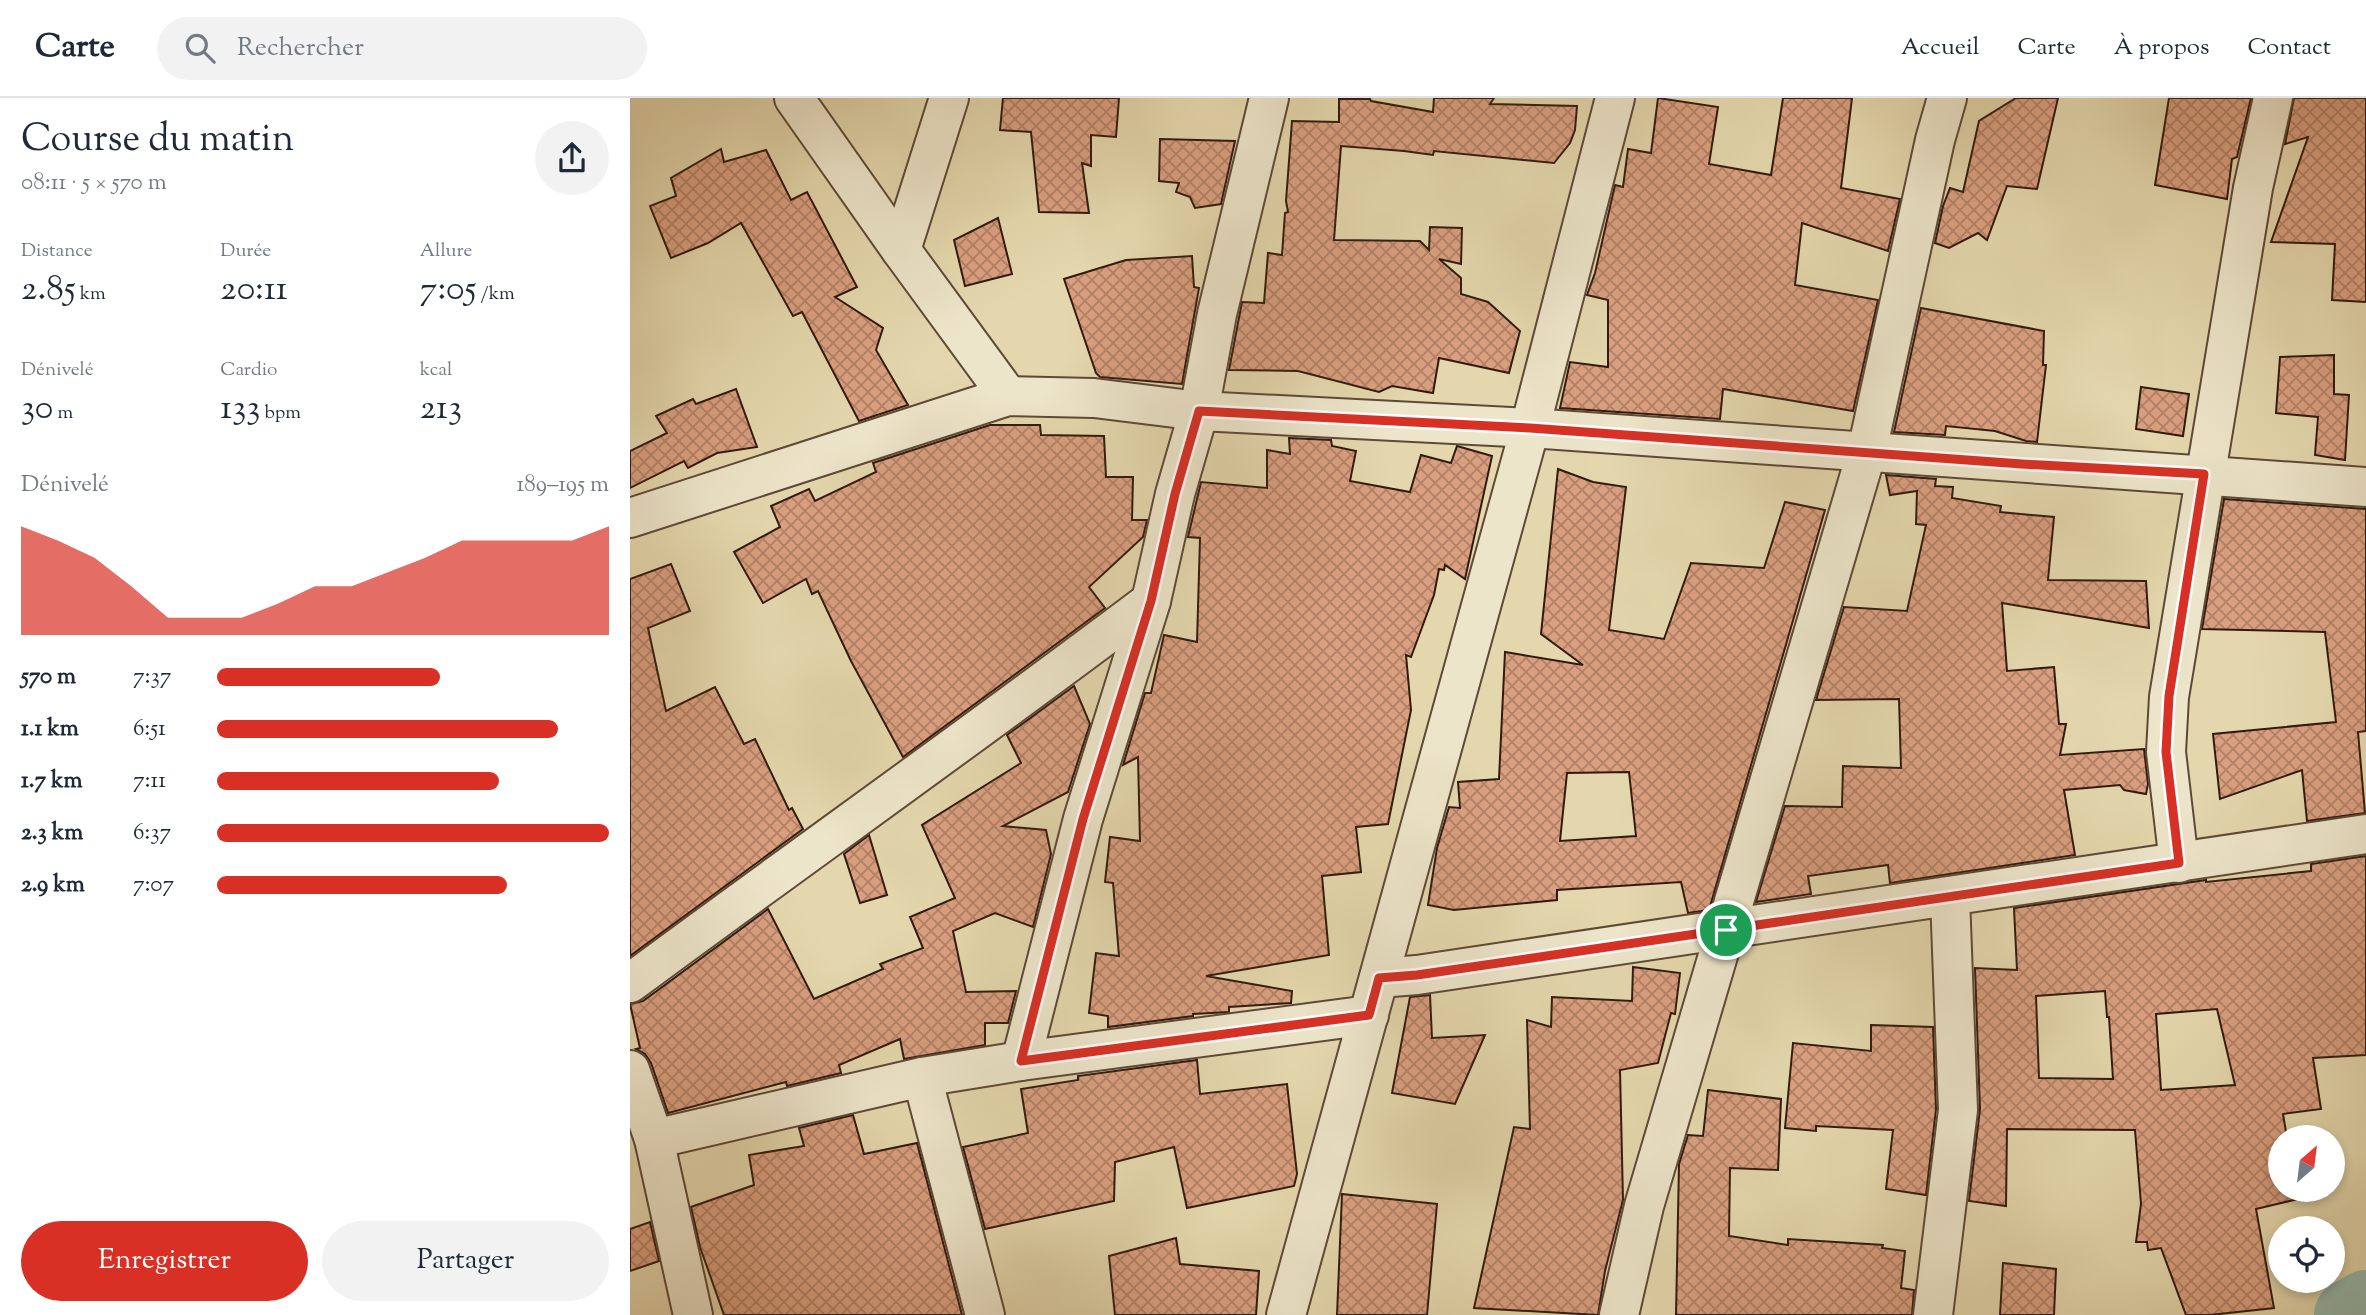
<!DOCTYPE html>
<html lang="fr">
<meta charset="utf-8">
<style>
body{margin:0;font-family:"Sorts Mill Goudy",serif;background:#f2f2f3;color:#1f2937;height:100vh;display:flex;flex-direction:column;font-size:26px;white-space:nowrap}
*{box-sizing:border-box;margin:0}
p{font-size:23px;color:#747a83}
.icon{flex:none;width:38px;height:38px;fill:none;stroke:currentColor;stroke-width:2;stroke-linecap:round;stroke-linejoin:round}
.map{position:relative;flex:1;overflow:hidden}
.panel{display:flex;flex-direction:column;background:#fff;width:630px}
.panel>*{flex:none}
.needle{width:46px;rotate:28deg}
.buttons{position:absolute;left:1638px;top:1027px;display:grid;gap:14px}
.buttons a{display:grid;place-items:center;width:77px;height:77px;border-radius:50%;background:#fff;box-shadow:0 4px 10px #0003;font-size:35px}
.pin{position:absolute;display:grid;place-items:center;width:60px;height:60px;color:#fff;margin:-30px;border:4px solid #fff;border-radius:50%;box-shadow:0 2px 7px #0007}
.round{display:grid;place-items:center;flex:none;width:74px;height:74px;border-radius:37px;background:#f2f2f3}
.overview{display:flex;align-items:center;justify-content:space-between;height:119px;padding:0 21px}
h1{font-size:38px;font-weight:600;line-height:52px}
.metrics{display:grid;grid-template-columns:repeat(3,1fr);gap:10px;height:119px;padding:7px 21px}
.metrics div{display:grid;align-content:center}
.metrics b{font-size:35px;font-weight:600}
.metrics small{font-size:19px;font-weight:400}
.metrics p{font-size:19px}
.chart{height:196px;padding:14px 21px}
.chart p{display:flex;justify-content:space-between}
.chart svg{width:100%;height:126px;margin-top:7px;fill:#d93025;opacity:.7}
.action{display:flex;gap:14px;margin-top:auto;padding:14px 21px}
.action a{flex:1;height:80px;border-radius:42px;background:#d93025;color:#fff;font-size:28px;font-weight:600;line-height:80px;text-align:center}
.action a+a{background:#f2f2f3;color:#1f2937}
ul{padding:0 21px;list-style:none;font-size:23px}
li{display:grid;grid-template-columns:112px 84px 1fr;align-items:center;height:52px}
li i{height:18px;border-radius:9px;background:#d93025}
header{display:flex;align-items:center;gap:42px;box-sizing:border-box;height:98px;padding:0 35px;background:#fff;border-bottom:2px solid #e0e1e3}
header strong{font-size:33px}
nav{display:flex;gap:38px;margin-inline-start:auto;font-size:24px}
.search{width:490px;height:63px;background:#f2f2f3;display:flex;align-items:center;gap:18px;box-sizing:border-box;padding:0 24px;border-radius:38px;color:#747a83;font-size:26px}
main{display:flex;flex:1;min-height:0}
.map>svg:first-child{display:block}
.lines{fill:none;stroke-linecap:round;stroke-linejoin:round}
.river{stroke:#95b9ad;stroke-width:70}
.building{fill:url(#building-cross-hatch);stroke:#321a10;stroke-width:2;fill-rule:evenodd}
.street-casing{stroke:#5e4937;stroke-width:42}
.street{stroke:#ede5ca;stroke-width:38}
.route-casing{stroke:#fff;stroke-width:14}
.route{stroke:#d93025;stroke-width:9}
</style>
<header>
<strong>Carte</strong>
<div class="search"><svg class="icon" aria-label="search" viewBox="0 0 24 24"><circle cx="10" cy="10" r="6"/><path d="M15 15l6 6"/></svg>Rechercher</div>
<nav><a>Accueil</a><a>Carte</a><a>À propos</a><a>Contact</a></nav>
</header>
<main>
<section class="panel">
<div class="overview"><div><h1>Course du matin</h1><p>08:11 · 5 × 570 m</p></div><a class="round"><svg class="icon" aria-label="share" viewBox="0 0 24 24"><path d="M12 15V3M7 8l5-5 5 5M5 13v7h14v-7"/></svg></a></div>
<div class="metrics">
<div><p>Distance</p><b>2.85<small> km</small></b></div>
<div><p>Durée</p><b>20:11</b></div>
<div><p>Allure</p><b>7:05<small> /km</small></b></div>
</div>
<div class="metrics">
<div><p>Dénivelé</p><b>30<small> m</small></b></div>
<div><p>Cardio</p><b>133<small> bpm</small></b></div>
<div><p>kcal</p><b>213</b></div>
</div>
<div class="chart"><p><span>Dénivelé</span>189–195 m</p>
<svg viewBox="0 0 160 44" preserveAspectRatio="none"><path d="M0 44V6L10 11L20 17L30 27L40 38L50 38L60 38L70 33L80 27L90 27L100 22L110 17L120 11L130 11L140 11L150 11L160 6V44z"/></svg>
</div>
<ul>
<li><b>570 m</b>7:37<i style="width:57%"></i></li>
<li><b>1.1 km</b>6:51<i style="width:87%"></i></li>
<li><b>1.7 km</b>7:11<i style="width:72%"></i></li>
<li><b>2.3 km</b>6:37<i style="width:100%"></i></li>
<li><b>2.9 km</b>7:07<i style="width:74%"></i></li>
</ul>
<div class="action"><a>Enregistrer</a><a>Partager</a></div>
</section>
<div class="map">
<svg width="1736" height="1217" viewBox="0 0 1736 1217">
<defs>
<pattern id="building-cross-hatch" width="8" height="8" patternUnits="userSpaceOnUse" patternTransform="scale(1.75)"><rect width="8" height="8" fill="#da9f7f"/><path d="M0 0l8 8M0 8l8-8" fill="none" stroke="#b18167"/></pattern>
</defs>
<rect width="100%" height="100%" fill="#e4d7ad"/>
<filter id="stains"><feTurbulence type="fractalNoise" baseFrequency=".00286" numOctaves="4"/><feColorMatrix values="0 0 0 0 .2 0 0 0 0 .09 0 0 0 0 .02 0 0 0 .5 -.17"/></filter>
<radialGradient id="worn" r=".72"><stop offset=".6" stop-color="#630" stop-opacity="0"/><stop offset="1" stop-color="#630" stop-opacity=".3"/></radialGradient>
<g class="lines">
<polyline class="river" points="1719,1217 1736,1207"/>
</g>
<g class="building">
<polygon points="373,0 489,0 486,39 461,37 461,68 452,65 459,115 409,114 401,34 370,32"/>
<polygon points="804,0 864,0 860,6 947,8 945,32 940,45 924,65 804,53 803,57 774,53 711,48 704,142 790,143 799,152 800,129 832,130 831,166 809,161 831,180 831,196 858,204 890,233 879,275 809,260 803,295 762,288 749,294 668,273 599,272 612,204 634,205 638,155 652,157 655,115 658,114 656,103 662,23 709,24 709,1 740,1 741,3 803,14"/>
<polygon points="1028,0 1088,9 1079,66 1141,77 1153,0 1222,0 1211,90 1270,101 1258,153 1172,125 1165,187 1248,202 1223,313 1093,291 1090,321 930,310 940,264 978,269 978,202 957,197 965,175 985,87 993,89 998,51 1021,55"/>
<polygon points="1386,0 1428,0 1407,91 1377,88 1357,142 1348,135 1319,150 1305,145 1313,108 1320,90 1333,94 1349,23"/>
<polygon points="1539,0 1621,0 1607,59 1602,61 1597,101 1525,87"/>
<polygon points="1664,0 1736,0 1736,204 1702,202 1705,146 1641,144 1678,39 1655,46"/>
<polygon points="530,41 605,43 591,106 565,110 560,99 546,94 549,85 529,83"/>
<polygon points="91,51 94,64 136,52 161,102 177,94 227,189 205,199 253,230 246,252 278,307 229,323 172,214 163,218 111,125 78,145 41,160 20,108 46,98 41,80"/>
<polygon points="368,120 382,176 335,188 324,142"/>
<polygon points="562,158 564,189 569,190 552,286 470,279 466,275 434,181 496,162"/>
<polygon points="1291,210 1414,233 1413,267 1416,267 1407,344 1396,343 1365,333 1316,328 1315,337 1264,334"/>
<polygon points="1704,257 1704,296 1719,297 1715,362 1685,357 1688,319 1646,315 1650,259"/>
<polygon points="1511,289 1559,296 1553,338 1506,331"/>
<polygon points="106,291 127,349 87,355 58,370 54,363 0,390 0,353 37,335 26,318 63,301 66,306"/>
<polygon points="360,327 410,327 411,337 474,338 476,379 503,379 502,422 517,422 513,439 459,489 475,510 273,659 221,563 188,493 182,496 176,481 133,505 104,454 150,429 141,408 179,391 185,403 246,374 243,365"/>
<polygon points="659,340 701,342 702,348 726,353 720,383 780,394 791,357 821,365 827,348 862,358 835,481 815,467 814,472 809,471 804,497 781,559 776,557 781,612 758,726 726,729 731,774 692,778 699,857 576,878 662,893 661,905 599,909 599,914 563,916 563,918 478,929 478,918 459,915 466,855 489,858 483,785 475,784 480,739 510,743 508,659 493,667 515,595 521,595 534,537 567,544 570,440 558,439 571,384 637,390 637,352 660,356"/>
<path d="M928 371 963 384 996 389 979 532 1034 541 1061 465 1134 470 1155 404 1195 412 1079 812 1058 815 1051 784 927 792V802L824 812 798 807 807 750 819 709 830 710 828 684 869 681 875 554 953 567 911 536ZM999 674 1006 738 930 743 937 675Z"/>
<polygon points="1256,377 1306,381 1305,388 1323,389 1322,400 1371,408 1370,414 1424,419 1418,482 1516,483 1519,530 1372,505 1377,573 1424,569 1429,626 1436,626 1430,657 1514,651 1518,686 1516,696 1494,692 1490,687 1434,692 1445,757 1260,785 1258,767 1178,778 1181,796 1126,804 1155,708 1212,709 1213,668 1271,670 1269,601 1186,602 1214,509 1277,513 1296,427 1286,426 1287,393 1260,397"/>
<polygon points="1594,401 1736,411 1736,633 1728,634 1735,715 1677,723 1672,672 1590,701 1583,636 1706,624 1695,534 1572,531"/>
<polygon points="41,466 60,513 18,530 36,613 85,589 114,646 125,641 159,712 162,710 173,731 0,858 0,481"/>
<polygon points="444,588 460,626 438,694 373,728 416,732 421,756 403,829 365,815 323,833 336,894 386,893 378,925 355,925 355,947 274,961 270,941 209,967 211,975 157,988 156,984 38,1015 21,965 15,956 6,951 10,950 0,906 13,903 138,811 184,901 253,871 250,866 293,850 280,819 325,800 292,727 391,665 377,637"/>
<polygon points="239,737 257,797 230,805 214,756"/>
<path d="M1736 758V957L1683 960 1691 1011 1653 1016 1657 1040H1650V1092H1667L1668 1101 1626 1111 1644 1210 1580 1217H1556L1531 1150 1518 1152 1517 1144H1506L1511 1106 1505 1032 1377 1031 1376 1108 1339 1103 1350 1011 1345 870 1387 872 1384 810 1576 782V784L1681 773V766ZM1475 893 1477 919H1479L1483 981 1409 980 1406 898ZM1587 911 1605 987 1531 992 1526 916Z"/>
<polygon points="1003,869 1050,875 1045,916 1041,915 1028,965 990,972 993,1102 975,1173 968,1217 844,1210 884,1029 900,1031 897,922 921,929 922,899 1002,903"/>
<polygon points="800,897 802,940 855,937 825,1006 762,995 780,899"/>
<polygon points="1241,927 1303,929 1306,1011 1296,1097 1256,1091 1263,1032 1186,1028 1186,1033 1155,1030 1163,945 1241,953"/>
<polygon points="567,962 570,996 657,986 667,1076 664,1088 557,1110 544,1049 485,1064 484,1103 355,1131 333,1049 398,1035 391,991 448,982 448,978"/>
<polygon points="1078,992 1151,1001 1148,1072 1100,1070 1099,1138 1158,1147 1158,1141 1253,1147 1252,1150 1275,1153 1271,1190 1284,1192 1282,1217 1046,1217 1049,1066 1058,1037 1073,1038"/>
<polygon points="223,1017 234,1056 287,1045 332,1217 94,1217 70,1149 61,1109 124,1087 119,1057 174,1048 169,1030"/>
<polygon points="712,1096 807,1106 797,1217 707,1217"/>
<polygon points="20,1124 29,1163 0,1173 0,1131"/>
<polygon points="546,1140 550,1166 629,1173 626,1217 485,1217 479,1158"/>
<polygon points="1373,1165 1426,1171 1424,1217 1370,1217"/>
</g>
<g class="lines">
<g class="street-casing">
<g id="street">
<polyline points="164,0 271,152 378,298"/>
<polyline points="271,152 319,0"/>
<polyline points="0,420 378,298 464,300 569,313 900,330 1736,389"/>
<polyline points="1549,765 1536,654 1539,599 1623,90 1643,0"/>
<polyline points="749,880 787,877 1736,736"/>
<path d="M0 885C173 757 349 633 521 503"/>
<polyline points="391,963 453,721 521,503 545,396 569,313 587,216 639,0"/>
<polyline points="0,972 24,1041 63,1217"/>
<polyline points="292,979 355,1217"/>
<polyline points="24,1041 292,979 391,963 739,917"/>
<polyline points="656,1217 900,330 985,0"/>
<polyline points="989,1217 1014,1108 1237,353 1305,42 1317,0"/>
<polyline points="1303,1217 1328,1012 1320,799"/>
</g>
</g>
<use href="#street" class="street"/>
</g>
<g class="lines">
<g class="route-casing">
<polygon id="route" points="569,313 900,330 1392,366 1574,376 1539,598 1536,654 1549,765 787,877 749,880 739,917 391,963 453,721 521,503 545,396"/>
</g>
<use href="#route" class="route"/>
</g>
<rect width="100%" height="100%" filter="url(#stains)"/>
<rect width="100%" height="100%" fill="url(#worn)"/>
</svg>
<div class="buttons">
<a><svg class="needle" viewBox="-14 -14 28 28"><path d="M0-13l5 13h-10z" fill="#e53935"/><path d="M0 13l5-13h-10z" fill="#747a83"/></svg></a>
<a><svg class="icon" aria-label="locate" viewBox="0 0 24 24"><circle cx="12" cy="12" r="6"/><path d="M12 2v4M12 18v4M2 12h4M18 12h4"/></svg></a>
</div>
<div class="pin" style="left:1096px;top:832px;background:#1e9e55"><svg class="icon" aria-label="arrive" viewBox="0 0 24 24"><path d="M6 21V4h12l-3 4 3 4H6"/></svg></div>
</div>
</main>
